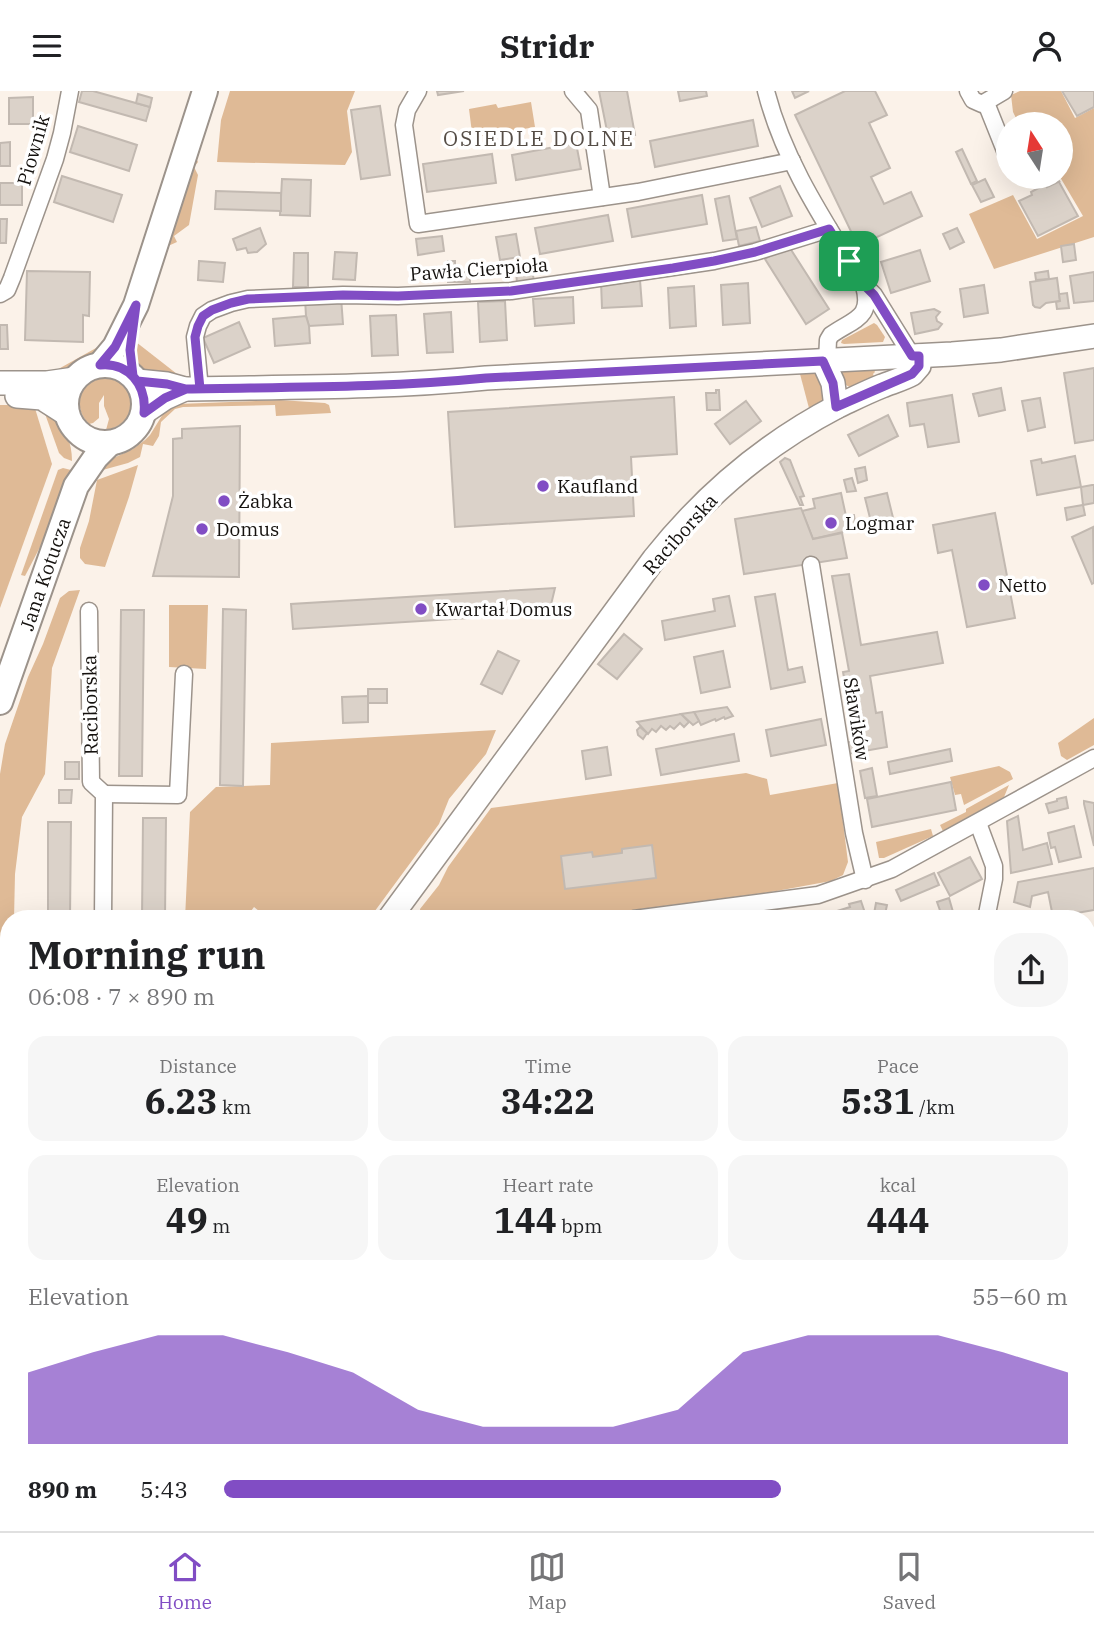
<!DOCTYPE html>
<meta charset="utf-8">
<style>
body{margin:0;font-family:"IBM Plex Serif",serif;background:#f6f6f6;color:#202124;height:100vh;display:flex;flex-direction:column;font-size:26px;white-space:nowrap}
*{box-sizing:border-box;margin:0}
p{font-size:23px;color:#757577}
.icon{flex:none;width:38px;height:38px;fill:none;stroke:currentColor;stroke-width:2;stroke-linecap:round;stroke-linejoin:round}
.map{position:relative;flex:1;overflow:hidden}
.side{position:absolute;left:0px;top:819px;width:1096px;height:621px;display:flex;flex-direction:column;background:#fff;border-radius:28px 28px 0 0;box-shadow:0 7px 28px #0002}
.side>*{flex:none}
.needle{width:46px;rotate:348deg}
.buttons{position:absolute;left:996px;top:21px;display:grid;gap:14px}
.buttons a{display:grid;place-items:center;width:77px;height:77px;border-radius:50%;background:#fff;box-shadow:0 7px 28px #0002;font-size:35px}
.pin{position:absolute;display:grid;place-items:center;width:60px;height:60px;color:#fff;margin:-30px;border-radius:14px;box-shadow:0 4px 10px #0006}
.round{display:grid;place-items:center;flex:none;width:74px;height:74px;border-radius:28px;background:#f6f6f6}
.headline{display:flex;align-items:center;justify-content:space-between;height:119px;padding:0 28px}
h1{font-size:38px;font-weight:800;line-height:52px}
.stats{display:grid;grid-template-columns:repeat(3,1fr);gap:10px;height:119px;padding:7px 28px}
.stats div{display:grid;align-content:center;border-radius:18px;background:#f6f6f6;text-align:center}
.stats b{font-size:35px;font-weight:800}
.stats small{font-size:19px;font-weight:400}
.stats p{font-size:19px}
.chart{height:196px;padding:14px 28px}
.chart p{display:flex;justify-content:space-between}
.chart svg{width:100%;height:126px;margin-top:7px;fill:#814dc4;opacity:.7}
ul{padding:0 28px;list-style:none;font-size:23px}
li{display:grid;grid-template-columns:112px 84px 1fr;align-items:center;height:52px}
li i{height:18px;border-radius:9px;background:#814dc4}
header{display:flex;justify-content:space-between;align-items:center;height:91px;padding:0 28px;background:#fff;font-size:32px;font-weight:800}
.menu{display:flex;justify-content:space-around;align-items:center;height:98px;border-top:2px solid #e0e0e0;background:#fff;font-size:19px;color:#757577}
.menu a{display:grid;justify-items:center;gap:4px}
.menu .on{color:#814dc4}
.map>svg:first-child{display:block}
.green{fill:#dfba96}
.building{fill:#dbd2c9;stroke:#c2b9b1;stroke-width:2}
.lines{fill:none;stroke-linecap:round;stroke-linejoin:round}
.street-casing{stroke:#9c938b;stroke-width:19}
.secondary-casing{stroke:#9c938b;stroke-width:26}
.primary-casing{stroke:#9c938b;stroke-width:28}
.street{stroke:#fff;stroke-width:16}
.secondary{stroke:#fff;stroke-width:23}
.primary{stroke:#fff;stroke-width:24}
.route-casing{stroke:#fff;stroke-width:14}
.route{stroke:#814dc4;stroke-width:9}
.poi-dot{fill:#814dc4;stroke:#fff;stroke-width:2.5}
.labels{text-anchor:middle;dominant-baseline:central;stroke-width:7;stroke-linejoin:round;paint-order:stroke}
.street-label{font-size:19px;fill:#14110e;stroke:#fff}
.poi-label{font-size:19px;fill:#14110e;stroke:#fff;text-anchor:start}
.neighbourhood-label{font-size:21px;letter-spacing:2px;fill:#564e47;stroke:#fff}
</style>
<header><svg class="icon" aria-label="menu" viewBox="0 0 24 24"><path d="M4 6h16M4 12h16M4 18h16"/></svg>Stridr<svg class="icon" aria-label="person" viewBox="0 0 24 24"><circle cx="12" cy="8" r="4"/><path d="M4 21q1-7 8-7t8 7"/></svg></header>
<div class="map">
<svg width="1094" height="1440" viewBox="0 0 1094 1440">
<rect width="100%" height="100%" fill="#fbf2e9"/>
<g class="green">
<polygon points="230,0 355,0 347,20 352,61 345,74 217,71 221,29"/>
<polygon points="1020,0 1061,0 1075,27 1094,17 1094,146 994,178 969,123 1013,104 1037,148 1083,125 1060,86 1060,33 1019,33 1013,21 1011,4"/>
<polygon points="531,11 535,36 477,46 472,42 469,18 496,13 498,17"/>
<polygon points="196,67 198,71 194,76 198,84 189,134 174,145 177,151 168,155 167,154"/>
<polygon points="874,232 877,234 885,246 883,251 844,253 841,252 842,249"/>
<polygon points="114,247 95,266 80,272 69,281 44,286"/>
<path d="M136 251 177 283 181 288 142 282C135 272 135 263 136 251Z"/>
<path d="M874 279 875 281 873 283 875 288C855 297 848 304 837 280Z"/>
<path d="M816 282C828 301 828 308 810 321L800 283Z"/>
<path d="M102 287C138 287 142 333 106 339L109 328 104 315V304L99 312V327L93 332 89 333C72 316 79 292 102 287Z"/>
<polygon points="280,309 325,312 329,314 331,322 276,325 275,314 183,316 175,318 161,331 159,345 153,355 143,353 140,366 128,372 99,380 109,369 133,358 145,349 150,344 163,323 178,313"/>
<polygon points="0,314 34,314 52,373 0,517"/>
<path d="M44 320 55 322C65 338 72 351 72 370L64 367 59 362Z"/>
<polygon points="138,374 129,406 105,476 85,473 80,467 80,457 89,430 97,389"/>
<polygon points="63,377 71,379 51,435 25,485 21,484 58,379"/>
<polygon points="80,499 52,577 45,683 22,726 15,783 14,828 9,828 9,904 0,904 0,683 5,653 28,586 43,553 60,507 69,500"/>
<polygon points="169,514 208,514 206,578 169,576"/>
<polygon points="1094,627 1094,654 1067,669 1061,665 1058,652"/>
<polygon points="496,639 486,663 449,708 439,733 369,828 269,828 254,816 245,828 185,828 190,721 216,696 270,694 271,652"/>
<polygon points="999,675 1010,681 1013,688 964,714 961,703 955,704 950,686"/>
<polygon points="746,682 767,688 770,704 838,692 848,771 843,784 831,790 771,801 571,827 421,828 420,818 439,794 448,776 491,717"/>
<polygon points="1009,694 1004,706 943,740 940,734 966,721 966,718"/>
<polygon points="931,738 933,745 884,767 879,767 876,751"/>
<polygon points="9,1314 9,1390 0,1431 0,1319"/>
</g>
<g class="building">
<polygon points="82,0 93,0 150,16 146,30 79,11"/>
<polygon points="437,0 464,0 438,4"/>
<polygon points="599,0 627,0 635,44 609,50"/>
<polygon points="678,0 706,0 707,5 680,10"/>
<polygon points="792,0 809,0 795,7"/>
<polygon points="845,0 875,0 887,24 869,32 890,77 871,86 884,113 911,101 922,125 858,155 795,24"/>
<polygon points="1062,0 1094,0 1094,16 1077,25"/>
<polygon points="138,3 152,7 150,16 136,12"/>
<polygon points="33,6 33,33 9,33 9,7"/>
<polygon points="380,15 390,84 361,88 351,19"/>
<polygon points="753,29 758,55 655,76 650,50"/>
<polygon points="78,35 137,54 129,80 70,61"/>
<polygon points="10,51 10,75 0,75 0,52"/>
<polygon points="576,52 581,78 516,89 512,64"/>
<polygon points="962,58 977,90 971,93 956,61"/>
<polygon points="492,63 496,92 427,101 423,73"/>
<polygon points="62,85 122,104 113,131 54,111"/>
<polygon points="282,88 311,89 310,125 280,124"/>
<polygon points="985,88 994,106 981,111 972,94"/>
<polygon points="1060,90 1059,91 1078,125 1038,145 1019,110 1032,104 1031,101 1046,93 1047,96"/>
<rect x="0" y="92" width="22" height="22"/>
<polygon points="780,95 792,125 762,136 750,107"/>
<polygon points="216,100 281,102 281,120 215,118"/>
<polygon points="702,104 707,133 632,146 627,118"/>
<polygon points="729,105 737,148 723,150 715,108"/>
<polygon points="608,124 613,150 540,163 535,137"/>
<polygon points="0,128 7,128 6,152 0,152"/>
<polygon points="756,136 760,150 739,155 736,140"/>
<polygon points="260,137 266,153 257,161 248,162 246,157 237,159 233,148"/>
<polygon points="957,137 964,151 950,158 943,143"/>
<polygon points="516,143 520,166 500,169 496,146"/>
<polygon points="442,145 444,160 418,164 416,148"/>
<polygon points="1074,153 1076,169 1063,171 1061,155"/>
<polygon points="788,154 829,218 806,233 765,168"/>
<polygon points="920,159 930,190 891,202 881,171"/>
<polygon points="335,161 357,162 355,189 333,188"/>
<polygon points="294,162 308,162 308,196 293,196"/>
<polygon points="199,170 225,172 223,191 198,189"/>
<rect x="448" y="170" width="7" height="21"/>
<polygon points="532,179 534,190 517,192 516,180"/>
<polygon points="27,180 90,181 89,225 83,224 83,251 25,249"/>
<polygon points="1048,180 1049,188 1036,189 1035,182"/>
<rect x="455" y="181" width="15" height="10"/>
<polygon points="1094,181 1094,210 1074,212 1070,185"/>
<polygon points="1057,187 1060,210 1046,212 1040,217 1035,216 1033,214 1030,191"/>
<polygon points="640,189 642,215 602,217 601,191"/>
<polygon points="748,192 750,232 723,234 721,194"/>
<polygon points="984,194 988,222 964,226 960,198"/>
<polygon points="694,195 696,235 670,237 668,197"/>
<polygon points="1067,202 1069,217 1057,218 1056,211 1060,210 1059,203"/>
<polygon points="341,206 343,233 309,235 306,225 305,208"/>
<polygon points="573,206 574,232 535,235 533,208"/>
<polygon points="505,210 507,249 480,251 478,211"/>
<polygon points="934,218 940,221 936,226 937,230 942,233 938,238 915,243 911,222"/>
<polygon points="451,221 453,261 427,262 424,223"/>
<polygon points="396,224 398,264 372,265 370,225"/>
<polygon points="306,225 309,235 310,252 275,255 273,228"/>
<polygon points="239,231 250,256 214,272 203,247"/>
<polygon points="0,234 7,234 8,258 0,258"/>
<polygon points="1094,277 1094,349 1075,352 1064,282"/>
<polygon points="1001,297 1005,319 979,325 973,303"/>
<polygon points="716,299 719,299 720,319 707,319 706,302 716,302"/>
<polygon points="952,304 959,351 928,356 924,333 910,335 907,312"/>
<polygon points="674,306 677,363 631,366 634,425 455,436 448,321"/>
<polygon points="1040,307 1045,336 1028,340 1022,310"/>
<polygon points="746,310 761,330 730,353 715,333"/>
<polygon points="888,324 898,345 859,365 848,344"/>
<polygon points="240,335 239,486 153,485 173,405 173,348 182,347 182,338"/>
<polygon points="1075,365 1081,396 1037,404 1031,370 1041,368 1042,372"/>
<polygon points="785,367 790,369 804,405 800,406 803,414 800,414 780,371"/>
<polygon points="865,376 867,389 858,392 855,378"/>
<polygon points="852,387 856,400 847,401 844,389"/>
<polygon points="1092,394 1094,394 1094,412 1083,414 1081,396"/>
<polygon points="841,402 846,425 854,424 856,438 813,448 802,420 815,417 813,408"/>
<polygon points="887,402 895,435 873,439 865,407"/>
<polygon points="1083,414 1085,424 1067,429 1065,417"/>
<polygon points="801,417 813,448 842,442 847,467 744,483 735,428"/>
<polygon points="995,422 1015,527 967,536 952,459 938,462 933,434"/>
<polygon points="1093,436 1094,492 1092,493 1072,446"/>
<polygon points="849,483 861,554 937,541 943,572 870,585 876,622 882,621 887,656 847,663 845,652 859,649 857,636 853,637 843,581 849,580 832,485"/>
<polygon points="555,497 549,522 293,538 291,513"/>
<polygon points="775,503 788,579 802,576 805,591 771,598 755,506"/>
<polygon points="729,505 735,535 665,549 662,530 715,520 713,508"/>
<polygon points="223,518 246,519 243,695 220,694"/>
<polygon points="121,519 144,519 142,685 119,685"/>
<polygon points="624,543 642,558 617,588 598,573"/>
<polygon points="498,560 519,570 502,603 481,593"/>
<polygon points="723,560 730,596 701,602 694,566"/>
<rect x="368" y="598" width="19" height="14"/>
<polygon points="368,605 368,631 343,632 342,606"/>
<polygon points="727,616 733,625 725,628 724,626 716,630 715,628 701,634 694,621"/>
<polygon points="694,621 699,630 693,634 681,623"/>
<polygon points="681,623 689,631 684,636 680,632 674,638 670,635 666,639 661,635 656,641 652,638 648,643 637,631"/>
<polygon points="821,628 826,654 771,665 766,639"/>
<polygon points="640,636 647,642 643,648 638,644 637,639"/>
<polygon points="734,643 739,670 661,684 656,658"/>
<polygon points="607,656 611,684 586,688 582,660"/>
<polygon points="950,658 952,670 890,683 888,671"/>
<rect x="65" y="671" width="14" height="17"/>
<polygon points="872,677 877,705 865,707 860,680"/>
<polygon points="951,691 956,719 872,736 867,708"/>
<polygon points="59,699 72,699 71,712 59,712"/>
<polygon points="1066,706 1068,717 1049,722 1046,713 1057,710 1057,708"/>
<polygon points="1084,710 1094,712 1094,755 1084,713"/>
<polygon points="1018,725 1023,759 1047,752 1052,773 1011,782 1007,730"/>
<polygon points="143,727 166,727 165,828 142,828"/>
<polygon points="48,731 71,731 70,828 48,828"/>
<polygon points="1074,735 1081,766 1059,771 1055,756 1051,757 1048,742"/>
<polygon points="652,754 656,787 565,798 561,765 592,761 593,766 622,762 622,758"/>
<polygon points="970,766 982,788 950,805 938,782"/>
<polygon points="1094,777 1094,819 1053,826 1048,801 1032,805 1030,816 1014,811 1018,791"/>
<polygon points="934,782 939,794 901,810 896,799"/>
<polygon points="949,807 955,828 943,828 937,811"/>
<polygon points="861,810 867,828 836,828 834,821 850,816 849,813"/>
<polygon points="876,812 887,814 884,828 873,828"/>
<polygon points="1087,936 1094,936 1087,966"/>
<polygon points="1092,1109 1094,1109 1094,1151 1087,1149 1087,1132"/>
<polygon points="1094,1262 1094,1271 1087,1272 1087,1263"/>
<polygon points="1094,1281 1094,1301 1092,1302 1087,1283"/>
<polygon points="1094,1329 1094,1351 1087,1353 1087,1331"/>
<polygon points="17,1432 46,1432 45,1439 15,1440"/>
<polygon points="255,1432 281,1432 281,1440 256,1440"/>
<rect x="281" y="1432" width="7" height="8"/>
<rect x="291" y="1432" width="23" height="8"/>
<rect x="335" y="1432" width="29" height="8"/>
<polygon points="378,1432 408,1432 408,1433 401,1433 401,1440 378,1440"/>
<rect x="423" y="1432" width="23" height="8"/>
<polygon points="482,1432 516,1432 515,1439 482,1439"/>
<rect x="561" y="1432" width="22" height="7"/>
<polygon points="657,1432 686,1432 687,1439 667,1440 667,1434 657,1435"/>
<polygon points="713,1432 739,1432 739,1438 714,1439"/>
<rect x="872" y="1432" width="14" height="8"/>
<polygon points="934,1432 959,1432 958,1438 934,1439"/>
<polygon points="213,1433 213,1440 193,1440 193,1434"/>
<polygon points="193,1434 193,1440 171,1440 171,1435"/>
<rect x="57" y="1436" width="29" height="4"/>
</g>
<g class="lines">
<g class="street-casing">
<g id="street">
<polyline points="418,0 407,19 404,34 418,133 638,101 792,70"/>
<polyline points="573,0 589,19 602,106"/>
<path d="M766 0C784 71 825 131 863 193L874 204 912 265"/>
<polyline points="968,0 973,9 982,13 1004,0"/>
<polyline points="986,12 1008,67"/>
<polyline points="0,203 7,199 12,187 55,68 62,42 70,0"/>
<path d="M827 270 828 249 831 244C853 228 873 228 864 195"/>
<polyline points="200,298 195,246 198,235 203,225 212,219 231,212 248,208 343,204 398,205 511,200 714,170 755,161 829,138"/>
<polyline points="811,474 854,742 865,789"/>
<polyline points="89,520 91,691 104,703 103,828"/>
<polyline points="104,703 178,704 184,583"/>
<polyline points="978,732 994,775 994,788 986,828"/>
<polyline points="634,828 818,804 892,778 1094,667"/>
<polyline points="0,915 9,915"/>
<polyline points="0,1004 9,1004"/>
<polyline points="1087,1053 1094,1054"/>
<polyline points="1087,1182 1094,1180"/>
<polyline points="1087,1317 1094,1315"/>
<polyline points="2,1440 9,1410"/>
<polyline points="1034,1440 1081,1432"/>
</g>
</g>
<g class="secondary-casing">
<g id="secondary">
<polyline points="823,270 833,292 836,316"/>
<path d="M137 290 167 293 185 298C286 296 386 297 486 287L952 263 1001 259 1094 245"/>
<polyline points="0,292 47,292 75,288"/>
<polyline points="17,305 42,307 67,323"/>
<polyline points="143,322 165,307 185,298"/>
<path d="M389 828 654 468C704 405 767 352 838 315 853 308 867 301 882 295 892 291 903 288 912 283L919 275V265"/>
<polyline points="1087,1036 1094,1005"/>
<polyline points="0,1297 9,1291"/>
<polyline points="991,1440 993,1432"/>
</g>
</g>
<g class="primary-casing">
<g id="primary">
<circle cx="105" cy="313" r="39"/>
<polyline points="100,274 115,256 136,214 205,0"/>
<polyline points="0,611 76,395 96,366 110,352"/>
</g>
</g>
<use href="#street" class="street"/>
<use href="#secondary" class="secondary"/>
<use href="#primary" class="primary"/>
</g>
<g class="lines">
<g class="route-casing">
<path id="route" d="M849 170 829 138 755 161 714 170 673 177 511 200 398 205 343 204 248 208 231 212 212 219 203 225 198 235 195 246 200 298H186L167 293 137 290 133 285 130 259 136 214 115 256 100 274C128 271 147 294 144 322L165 307 186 298C286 296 386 297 486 287L823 270 833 292 836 316 912 283 919 275V265H912L874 204 863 193 849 170"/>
</g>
<use href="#route" class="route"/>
</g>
<g class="poi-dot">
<circle cx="543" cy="395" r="7"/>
<circle cx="224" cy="410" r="7"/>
<circle cx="831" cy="432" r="7"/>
<circle cx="202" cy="438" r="7"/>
<circle cx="984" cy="494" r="7"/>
<circle cx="421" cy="518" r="7"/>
</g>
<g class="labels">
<g class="street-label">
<text transform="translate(33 59) rotate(-74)">Piownik</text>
<text transform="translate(479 178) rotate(-4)">Pawła Cierpioła</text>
<text transform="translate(680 443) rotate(-48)">Raciborska</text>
<text transform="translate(45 483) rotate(-71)">Jana Kotucza</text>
<text transform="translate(90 614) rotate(-91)">Raciborska</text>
<text transform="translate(857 628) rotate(81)">Sławików</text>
</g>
<g class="poi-label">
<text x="557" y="395">Kaufland</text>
<text x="238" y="410">Żabka</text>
<text x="845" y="432">Logmar</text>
<text x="216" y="438">Domus</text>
<text x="998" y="494">Netto</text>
<text x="435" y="518">Kwartał Domus</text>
</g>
<g class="neighbourhood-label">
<text x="539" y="47">OSIEDLE DOLNE</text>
</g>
</g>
</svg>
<div class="buttons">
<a><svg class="needle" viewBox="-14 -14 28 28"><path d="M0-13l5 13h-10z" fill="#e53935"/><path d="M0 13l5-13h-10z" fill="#757577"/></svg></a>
</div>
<div class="pin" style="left:849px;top:170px;background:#1e9e55"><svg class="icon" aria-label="arrive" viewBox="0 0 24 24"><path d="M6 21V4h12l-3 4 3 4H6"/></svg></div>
<section class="side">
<div class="headline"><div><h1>Morning run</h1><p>06:08 · 7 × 890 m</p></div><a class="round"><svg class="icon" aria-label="share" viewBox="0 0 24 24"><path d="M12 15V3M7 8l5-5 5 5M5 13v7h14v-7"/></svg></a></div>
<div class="stats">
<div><p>Distance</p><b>6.23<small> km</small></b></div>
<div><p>Time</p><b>34:22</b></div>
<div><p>Pace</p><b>5:31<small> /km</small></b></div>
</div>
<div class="stats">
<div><p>Elevation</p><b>49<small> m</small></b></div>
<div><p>Heart rate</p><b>144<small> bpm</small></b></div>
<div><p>kcal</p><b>444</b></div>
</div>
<div class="chart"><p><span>Elevation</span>55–60 m</p>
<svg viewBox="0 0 160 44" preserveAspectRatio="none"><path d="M0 44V19L10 12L20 6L30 6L40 12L50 19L60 32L70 38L80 38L90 38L100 32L110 12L120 6L130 6L140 6L150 12L160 19V44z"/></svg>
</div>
<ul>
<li><b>890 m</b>5:43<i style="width:66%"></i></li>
</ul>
</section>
</div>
<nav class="menu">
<a class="on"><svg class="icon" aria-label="home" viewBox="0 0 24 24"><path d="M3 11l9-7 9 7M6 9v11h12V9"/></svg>Home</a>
<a><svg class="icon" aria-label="map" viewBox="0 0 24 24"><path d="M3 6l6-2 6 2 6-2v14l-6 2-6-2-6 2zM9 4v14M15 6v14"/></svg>Map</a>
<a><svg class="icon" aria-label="saved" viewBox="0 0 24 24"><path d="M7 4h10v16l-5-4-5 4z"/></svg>Saved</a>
</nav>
